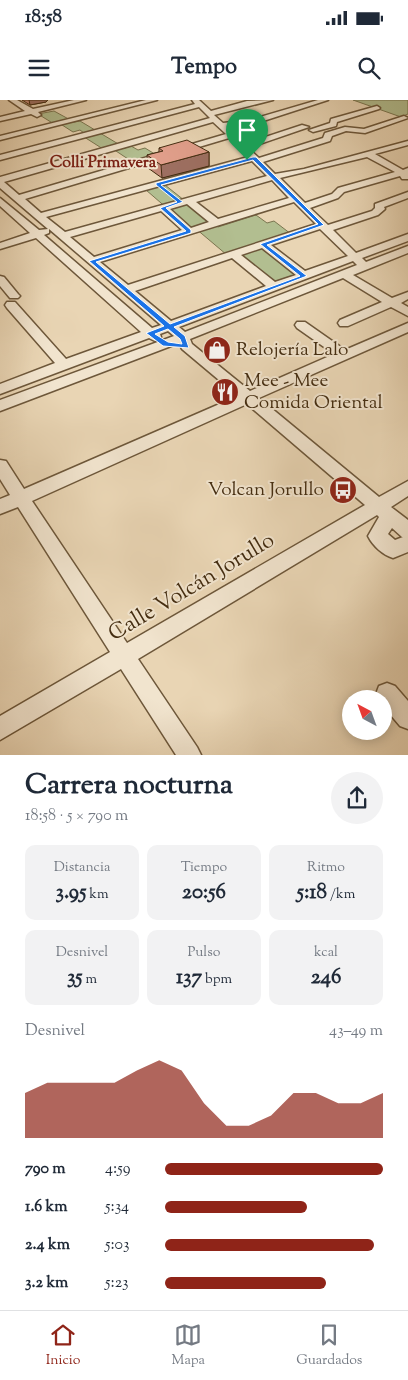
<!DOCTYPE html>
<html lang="es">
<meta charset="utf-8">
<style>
body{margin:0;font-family:"Sorts Mill Goudy",serif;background:#f2f2f3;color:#1f2937;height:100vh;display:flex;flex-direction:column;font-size:19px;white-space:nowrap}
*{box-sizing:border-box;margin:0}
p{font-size:16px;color:#747a83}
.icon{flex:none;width:28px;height:28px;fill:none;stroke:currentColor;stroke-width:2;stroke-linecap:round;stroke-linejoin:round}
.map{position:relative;height:655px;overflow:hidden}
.drawer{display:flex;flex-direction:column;background:#fff;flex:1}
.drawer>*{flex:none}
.needle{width:32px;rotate:319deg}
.controls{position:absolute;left:342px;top:590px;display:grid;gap:10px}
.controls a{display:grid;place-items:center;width:50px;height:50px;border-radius:50%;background:#fff;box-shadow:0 2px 12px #0003;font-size:25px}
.pin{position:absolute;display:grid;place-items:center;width:42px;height:42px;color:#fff;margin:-51px -21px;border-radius:50% 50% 50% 0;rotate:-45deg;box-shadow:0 0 5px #0007}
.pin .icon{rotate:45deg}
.round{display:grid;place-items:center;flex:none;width:52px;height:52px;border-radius:26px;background:#f2f2f3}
.head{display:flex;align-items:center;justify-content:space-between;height:85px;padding:0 25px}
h1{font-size:28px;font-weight:800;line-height:38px}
.metrics{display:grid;grid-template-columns:repeat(3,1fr);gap:8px;height:85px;padding:5px 25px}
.metrics div{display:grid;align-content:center;border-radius:10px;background:#f2f2f3;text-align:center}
.metrics b{font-size:21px;font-weight:800}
.metrics small{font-size:14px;font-weight:400}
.metrics p{font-size:14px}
.chart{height:140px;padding:10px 25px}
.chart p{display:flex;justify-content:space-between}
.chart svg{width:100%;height:90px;margin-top:5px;fill:#8f2418;opacity:.7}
ul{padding:0 25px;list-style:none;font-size:16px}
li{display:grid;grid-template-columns:80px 60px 1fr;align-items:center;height:38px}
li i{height:12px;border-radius:6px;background:#8f2418}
.status{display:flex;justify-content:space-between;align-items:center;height:35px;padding:0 25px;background:#fff;direction:ltr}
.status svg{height:14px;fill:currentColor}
header{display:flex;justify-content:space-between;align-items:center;height:65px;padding:0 25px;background:#fff;font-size:22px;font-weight:800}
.dock{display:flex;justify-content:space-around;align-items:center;height:70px;border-top:1px solid #e0e1e3;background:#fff;font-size:14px;color:#747a83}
.dock a{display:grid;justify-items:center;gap:2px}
.dock .current{color:#8f2418}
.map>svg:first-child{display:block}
.green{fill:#b2be90;stroke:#7b7650}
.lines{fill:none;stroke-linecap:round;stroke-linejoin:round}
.minor-casing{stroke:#6d573a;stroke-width:3}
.minor{fill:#f1e4ce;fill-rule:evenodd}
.wall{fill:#c18877;stroke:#442d11}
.shaded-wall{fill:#9d6f61;stroke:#442d11}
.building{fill:#e09e8a;stroke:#442d11}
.route{fill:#1a73e8;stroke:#fff;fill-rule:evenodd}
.labels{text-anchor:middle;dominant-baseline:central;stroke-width:4;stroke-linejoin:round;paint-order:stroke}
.far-neighbourhood-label{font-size:16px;font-weight:bold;fill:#7a1f14;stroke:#f1e4ce}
.poi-label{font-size:19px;fill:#442d11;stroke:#f1e4ce;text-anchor:start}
.near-street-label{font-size:22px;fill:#442d11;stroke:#f1e4ce}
</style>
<div class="status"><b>18:58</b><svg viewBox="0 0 49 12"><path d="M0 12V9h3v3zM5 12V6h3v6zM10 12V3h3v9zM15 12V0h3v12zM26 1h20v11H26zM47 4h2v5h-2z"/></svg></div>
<header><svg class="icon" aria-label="menu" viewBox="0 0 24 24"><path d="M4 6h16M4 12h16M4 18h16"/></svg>Tempo<svg class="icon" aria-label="search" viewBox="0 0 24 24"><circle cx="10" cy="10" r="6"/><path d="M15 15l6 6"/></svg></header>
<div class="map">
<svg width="408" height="655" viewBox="0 0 408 655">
<rect width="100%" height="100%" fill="#e9d5b4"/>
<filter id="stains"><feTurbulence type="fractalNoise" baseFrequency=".004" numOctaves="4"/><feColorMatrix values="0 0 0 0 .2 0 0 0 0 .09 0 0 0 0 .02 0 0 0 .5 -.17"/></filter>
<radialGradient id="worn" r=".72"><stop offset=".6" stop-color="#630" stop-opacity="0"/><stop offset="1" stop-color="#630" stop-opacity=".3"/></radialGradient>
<g class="green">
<polygon points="353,0 408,0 408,14 401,17"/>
<polygon points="54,11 74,22 80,21 125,48 131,46 138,50 145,48 158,56 134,63 110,47 103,49 81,35 84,33 80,30 73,32 59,23 54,24 38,14"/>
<polygon points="165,85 218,127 256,115 267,123 274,121 291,134 258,146 296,175 274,183 236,152 227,155 195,128 191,129 146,90"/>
</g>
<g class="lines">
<g class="minor-casing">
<g id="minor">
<polygon points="9,0 17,0 33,9 74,0 86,0 38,12 41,15 37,17 31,14 0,21 0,17 25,11"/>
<polygon points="146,0 157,0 0,40 0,36"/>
<path d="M192 0H199L211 11 247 1 273 0 214 15 223 23 250 20 318 0H328L254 24 227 27 244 44 302 25 309 27 248 48 259 58 323 38 325 33 345 27 364 29 404 16 408 18 365 33 346 31 332 36 330 41 263 62 275 74 304 69 408 41V45L375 54 403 70 408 68V79H402L400 76 344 92 338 98 310 108 328 125 372 111 375 108V104L408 92V98L384 107 385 109 378 115 333 130 356 153 408 134V141L362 158 366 162 408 146V153L353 175 392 198 408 192V199L401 203 408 207V216L391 207 348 226H340L338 223 340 220 382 202 343 178 190 239 192 244 250 291 334 254 297 228 295 225 297 222H305L345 250 408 223V232L259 298 379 397 408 381V396L391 407 408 420V452L393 458C383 455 373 446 368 436L379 417 377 415 138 559 197 647 201 655H176L121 569 0 640V616L110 552 18 407 0 414V399L10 395 0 379V360L6 361 24 389 238 296 182 249 179 243 0 311V300L174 236 168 231 160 234 161 237 159 240 155 241 149 238 0 294V284L55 263 7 208 5 205 7 202H15L66 259 141 232 36 138 0 149V143L30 133 0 106V98L39 130 48 129 0 88V77L210 18 199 7 0 60V55L195 4ZM213 22 226 34 19 95 4 82ZM229 38 248 57 41 113 25 99ZM367 57 395 72 338 88 332 94 305 103 280 78ZM252 61 267 76 65 132 46 117ZM272 80 289 98 218 119 196 102ZM294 102 316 124 128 185 100 162ZM187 104 209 122 191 128 170 109ZM161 111 182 130 94 157 70 137ZM49 129 161 225 152 228 44 135 49 133ZM320 129 348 156 305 171 271 145ZM262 148 296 175 275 182 241 155ZM232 158 266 186 171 221 135 191ZM353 161 357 165 185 232 179 227ZM247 304 365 405 127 543 32 401ZM392 428 402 437H403L395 440 388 434Z"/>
<polygon points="377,6 380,8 379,9 337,22 336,26 313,32 309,30 330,23 331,19"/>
<polygon points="0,176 4,177 18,194 20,196 18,198 10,198 0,186"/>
<polygon points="387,583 395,586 408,601 408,629 400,626 384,607 384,599 378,599 376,594 379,586"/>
</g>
</g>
<use href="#minor" class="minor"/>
</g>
<g class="wall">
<polygon points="22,0 48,0 46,2 30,5"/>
<polygon points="159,48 209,52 209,66 162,78 148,68 147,55 159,52"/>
</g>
<g class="shaded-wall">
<polygon points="29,0 48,0 46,2 30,5"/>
<polygon points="209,52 209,66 162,78 161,65"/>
</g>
<polygon class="building" points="187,40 209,52 161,65 147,55 163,51 159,48"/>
<path class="route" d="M253 57H256L324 125 267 145 307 176 174 227 185 236 189 248 163 246 146 233 164 226 89 161 186 131 160 108 177 102 156 85V83ZM253 60 318 124 260 144 300 176 170 224 96 162 191 133V130L166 108 183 102 161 85ZM168 229 180 239 182 244 168 242 155 234Z"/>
<defs>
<g id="shop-disc" transform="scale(1.4375)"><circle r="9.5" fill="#8f2418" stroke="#f1e4ce"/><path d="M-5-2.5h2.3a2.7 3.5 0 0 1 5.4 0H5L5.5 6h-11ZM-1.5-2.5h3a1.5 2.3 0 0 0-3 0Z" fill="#fff"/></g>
<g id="restaurant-disc" transform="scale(1.4375)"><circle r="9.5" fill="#8f2418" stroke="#f1e4ce"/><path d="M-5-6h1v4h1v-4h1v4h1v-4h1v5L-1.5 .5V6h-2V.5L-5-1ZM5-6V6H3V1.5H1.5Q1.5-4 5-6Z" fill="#fff"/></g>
<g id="bus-disc" transform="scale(1.4375)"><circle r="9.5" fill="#8f2418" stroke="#f1e4ce"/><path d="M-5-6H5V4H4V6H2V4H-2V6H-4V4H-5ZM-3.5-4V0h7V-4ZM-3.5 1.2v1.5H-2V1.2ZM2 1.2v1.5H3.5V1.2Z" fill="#fff"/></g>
</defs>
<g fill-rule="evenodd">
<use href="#shop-disc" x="217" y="250"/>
<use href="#restaurant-disc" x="225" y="292"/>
<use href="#bus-disc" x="343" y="390"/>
</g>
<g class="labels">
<g class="far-neighbourhood-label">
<text x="103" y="63">Colli Primavera</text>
</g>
<g class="poi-label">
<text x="236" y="250">Relojería Lalo</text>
<text x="244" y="281">Mee - Mee<tspan x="244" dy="22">Comida Oriental</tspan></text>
<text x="324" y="390" text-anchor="end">Volcan Jorullo</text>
</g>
<g class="near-street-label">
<text transform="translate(192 488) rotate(-31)">Calle Volcán Jorullo</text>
</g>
</g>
<rect width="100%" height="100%" filter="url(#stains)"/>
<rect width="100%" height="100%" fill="url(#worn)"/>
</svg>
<div class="controls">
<a><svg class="needle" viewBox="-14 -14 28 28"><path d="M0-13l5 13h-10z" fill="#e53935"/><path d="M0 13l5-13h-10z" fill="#747a83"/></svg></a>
</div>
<div class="pin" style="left:247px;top:60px;background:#1e9e55"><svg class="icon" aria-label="arrive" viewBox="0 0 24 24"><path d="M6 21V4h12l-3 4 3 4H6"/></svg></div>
</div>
<section class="drawer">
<div class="head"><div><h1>Carrera nocturna</h1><p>18:58 · 5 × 790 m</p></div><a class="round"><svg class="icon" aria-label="share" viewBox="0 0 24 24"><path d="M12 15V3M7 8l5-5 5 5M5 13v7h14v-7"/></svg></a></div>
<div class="metrics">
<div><p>Distancia</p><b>3.95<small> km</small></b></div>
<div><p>Tiempo</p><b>20:56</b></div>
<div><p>Ritmo</p><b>5:18<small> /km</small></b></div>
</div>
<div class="metrics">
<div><p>Desnivel</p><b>35<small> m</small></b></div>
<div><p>Pulso</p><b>137<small> bpm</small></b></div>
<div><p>kcal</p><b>246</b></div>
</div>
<div class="chart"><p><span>Desnivel</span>43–49 m</p>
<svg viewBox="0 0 160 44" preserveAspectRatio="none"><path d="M0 44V22L10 17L20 17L30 17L40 17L50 11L60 6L70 11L80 27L90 38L100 38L110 33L120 22L130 22L140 27L150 27L160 22V44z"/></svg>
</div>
<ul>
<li><b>790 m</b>4:59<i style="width:100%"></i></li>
<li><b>1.6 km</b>5:34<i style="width:65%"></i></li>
<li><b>2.4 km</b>5:03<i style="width:96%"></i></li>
<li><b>3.2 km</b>5:23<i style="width:74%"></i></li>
</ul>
</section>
<nav class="dock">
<a class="current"><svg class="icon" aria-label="home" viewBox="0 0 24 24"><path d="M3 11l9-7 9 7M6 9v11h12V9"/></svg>Inicio</a>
<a><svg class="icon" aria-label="map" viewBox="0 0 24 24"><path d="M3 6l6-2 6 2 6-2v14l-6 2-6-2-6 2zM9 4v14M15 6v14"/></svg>Mapa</a>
<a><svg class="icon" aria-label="saved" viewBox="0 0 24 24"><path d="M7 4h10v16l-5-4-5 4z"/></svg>Guardados</a>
</nav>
